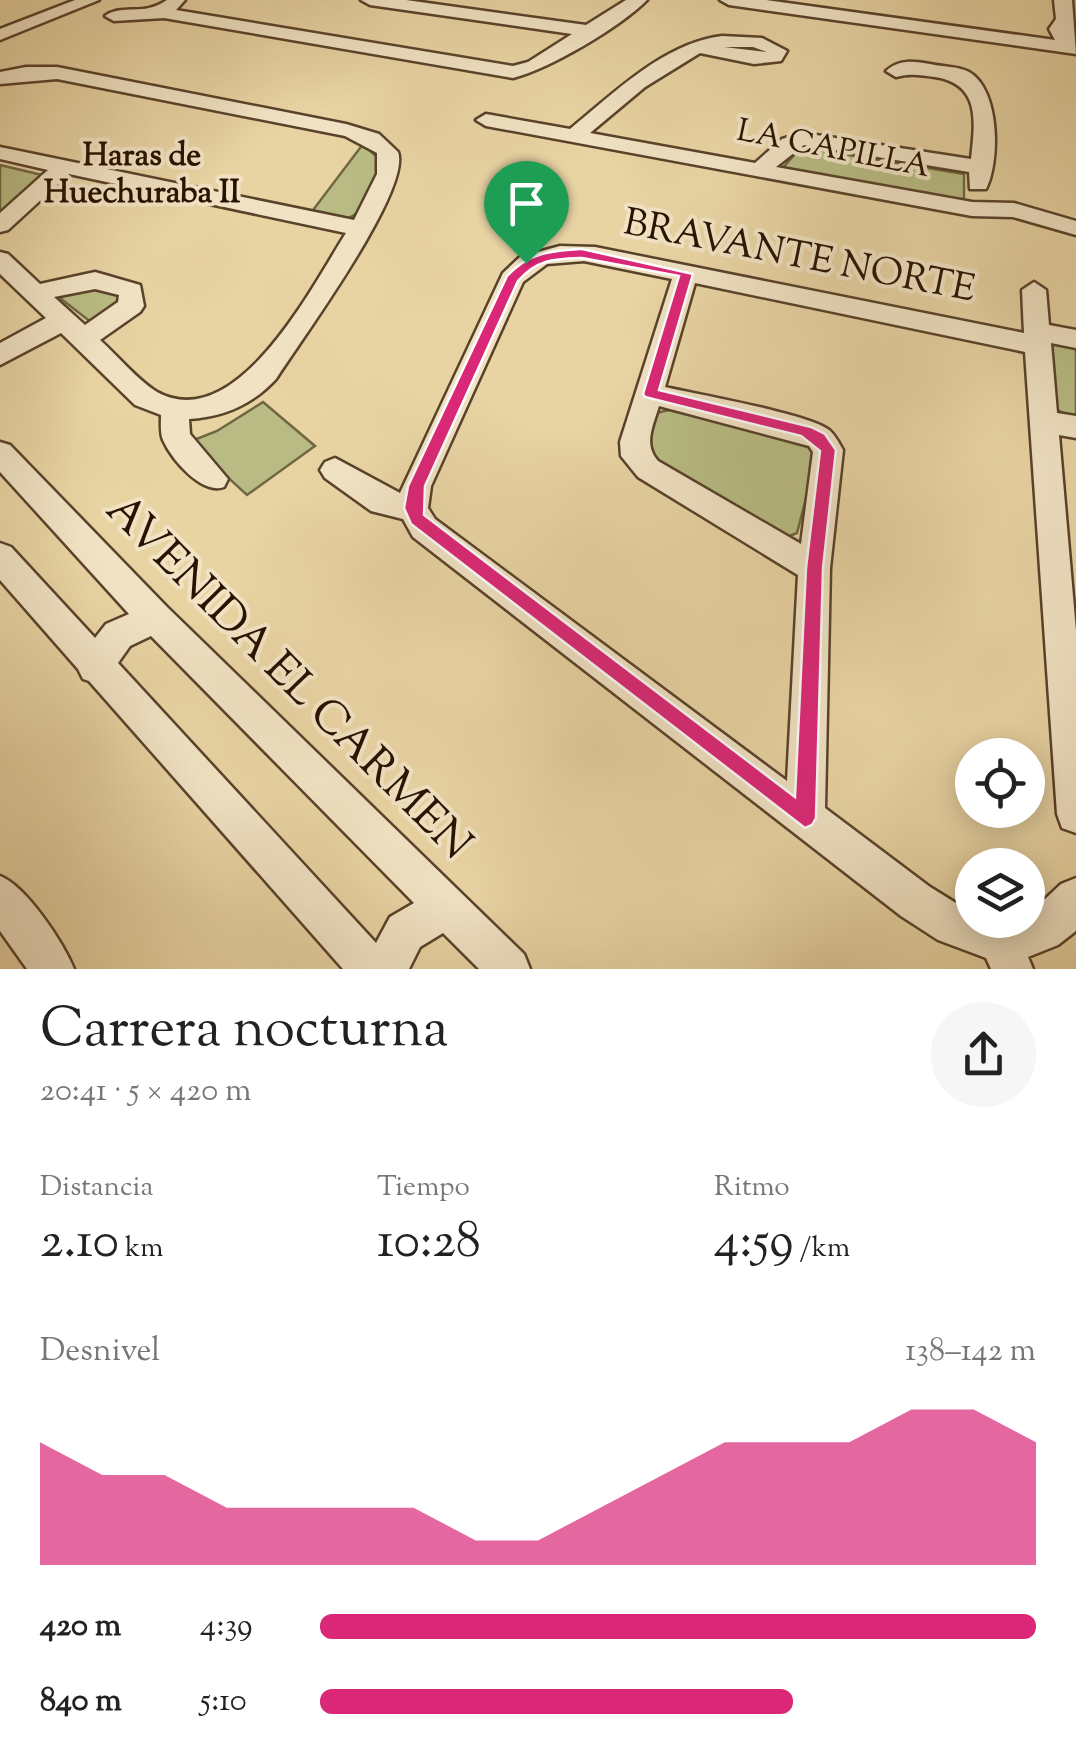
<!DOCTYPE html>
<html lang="es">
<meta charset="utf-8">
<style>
body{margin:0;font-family:"Sorts Mill Goudy",serif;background:#f6f6f6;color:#222;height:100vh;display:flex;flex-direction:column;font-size:38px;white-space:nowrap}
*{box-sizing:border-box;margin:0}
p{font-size:32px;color:#767676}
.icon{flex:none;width:55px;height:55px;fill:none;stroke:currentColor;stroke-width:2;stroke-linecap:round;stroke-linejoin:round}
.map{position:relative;height:969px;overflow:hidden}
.details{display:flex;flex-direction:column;background:#fff;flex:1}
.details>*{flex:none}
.buttons{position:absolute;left:955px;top:738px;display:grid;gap:20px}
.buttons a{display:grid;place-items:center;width:90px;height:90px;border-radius:50%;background:#fff;box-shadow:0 5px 25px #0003;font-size:50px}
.pin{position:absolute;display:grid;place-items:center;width:85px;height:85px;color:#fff;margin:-102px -42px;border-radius:50% 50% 50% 0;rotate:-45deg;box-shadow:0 0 10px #0007}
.pin .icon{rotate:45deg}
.round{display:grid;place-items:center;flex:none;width:105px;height:105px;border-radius:52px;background:#f6f6f6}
.overview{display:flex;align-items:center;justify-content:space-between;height:170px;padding:0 40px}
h1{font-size:55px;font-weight:600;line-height:75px}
.metrics{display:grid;grid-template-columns:repeat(3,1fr);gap:15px;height:170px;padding:10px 40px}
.metrics div{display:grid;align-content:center}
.metrics b{font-size:50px;font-weight:600}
.metrics small{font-size:28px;font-weight:400}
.metrics p{font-size:28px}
.chart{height:280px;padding:20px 40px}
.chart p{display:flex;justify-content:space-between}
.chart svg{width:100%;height:180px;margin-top:10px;fill:#db2777;opacity:.7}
ul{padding:0 40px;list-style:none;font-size:32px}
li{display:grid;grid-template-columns:160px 120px 1fr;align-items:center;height:75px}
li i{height:25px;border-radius:12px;background:#db2777}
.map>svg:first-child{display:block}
.green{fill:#b8bc84;stroke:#706742;stroke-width:2.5}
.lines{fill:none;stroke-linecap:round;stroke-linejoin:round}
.minor-casing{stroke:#59422a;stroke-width:5}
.minor{fill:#f0e2c3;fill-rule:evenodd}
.route{fill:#db2777;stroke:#fff;stroke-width:2.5;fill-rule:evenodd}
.labels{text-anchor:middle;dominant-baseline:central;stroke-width:8;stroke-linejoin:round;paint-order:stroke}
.far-street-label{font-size:32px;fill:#291201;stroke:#f0e2c3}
.far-neighbourhood-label{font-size:32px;font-weight:bold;fill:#291201;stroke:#f0e2c3}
.street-label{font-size:38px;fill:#291201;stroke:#f0e2c3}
.near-street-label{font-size:45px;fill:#291201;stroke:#f0e2c3}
</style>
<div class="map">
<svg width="1076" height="969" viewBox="0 0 1076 969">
<rect width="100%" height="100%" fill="#e8d3a3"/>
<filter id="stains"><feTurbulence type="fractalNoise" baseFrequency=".002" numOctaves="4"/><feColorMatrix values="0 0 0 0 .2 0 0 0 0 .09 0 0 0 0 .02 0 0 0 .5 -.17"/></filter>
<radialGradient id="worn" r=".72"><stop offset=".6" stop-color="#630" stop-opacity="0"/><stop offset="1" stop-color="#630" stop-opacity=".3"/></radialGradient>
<g class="green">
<polygon points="363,144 376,156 380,172 357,213 346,220 310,214"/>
<polygon points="801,147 964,174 964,201 781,170"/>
<polygon points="0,165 46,176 0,215"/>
<polygon points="107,287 124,298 92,323 60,298 62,292"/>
<polygon points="1056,343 1076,347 1076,420 1056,409 1052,345"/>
<polygon points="263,402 315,446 247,495 189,442 217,431"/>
<polygon points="669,410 798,439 813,451 815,463 797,533 787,537 655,466 645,448 656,413"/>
</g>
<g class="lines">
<g class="minor-casing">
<g id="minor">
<polygon points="75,0 99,0 0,40 0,29"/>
<path d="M167 0H185L176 10 513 66 528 62 572 34 370 5 361 0H406L586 25 626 0H647C620 27 551 68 513 78L164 18 114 21 105 16C123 3 143 17 167 0Z"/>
<polygon points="720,0 766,0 1055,40 1049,29 1056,19 1054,0 1072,0 1076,54 729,5"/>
<path d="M722 36 762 38 787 51 781 61 754 64 700 53 645 87 590 133 755 163 782 139 803 133 971 159C975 122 981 84 935 77 920 75 911 73 896 77L886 71C899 59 914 61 930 64 943 67 958 66 969 72 1000 90 1000 161 986 189H970L969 172 804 145 776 167 972 202 1014 203 1076 221V235L1013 217 972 216 486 126 476 120 486 114 570 129C614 93 664 43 722 36ZM724 47H753L767 52Z"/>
<path d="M26 67H57L346 124 379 134 398 152C412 190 300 341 276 379 253 404 224 417 189 419L190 434 228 479 224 487C202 495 172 460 163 440 160 433 161 423 161 415L135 405 61 333 0 365V343L46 318 0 274V252L8 254 40 284 95 272 140 285 144 306 140 312 100 340C118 356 137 380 157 392 237 436 313 285 346 233L69 174 8 230 0 232V213L48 170 0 159V147L354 220 377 174V153L345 136 57 79 0 84V72ZM95 289 119 295 118 302 85 325 54 297Z"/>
<path d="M560 246 595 247 1024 333 1022 290 1034 282 1046 290 1049 325 1076 330V348L1051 343 1057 413 1076 416V438L1059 435 1076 631V833L1062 828 1057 814 1025 352 695 283 665 387C695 394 810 414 829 430 835 435 839 443 843 450L830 568 825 808 930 887 972 913V920H1028V915L1061 884 1076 878V931L1058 945 1028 957 1033 969H991L986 958 938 940 901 916 413 537 403 519 371 511 325 478 320 470 325 462 335 458 400 493 503 273 520 257ZM584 261 672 279 620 442 621 456 638 477 798 575 787 781 435 519 428 508 431 486 523 282 547 264ZM659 406 809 446 813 452 801 544 658 461C643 444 653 426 659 406Z"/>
<path d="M0 442 10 445 167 607 524 954 530 969H479L443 933 420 947 409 969H343L89 681 83 679 78 669 0 580V543L11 547 95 638 106 624 129 614 0 472ZM151 636 414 903 390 917 376 943 118 663 130 646Z"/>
<path d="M0 876C26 886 63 942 74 969H27L0 931Z"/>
</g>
</g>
<use href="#minor" class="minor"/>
</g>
<path class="route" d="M582 249 693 274 659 390 811 427 825 434 836 450 823 568 816 818 812 825 805 828 411 524 404 508 408 486 507 276C529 252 551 251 582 249ZM582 258 679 276 643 394 645 397 801 436 820 451 806 568 795 797 424 515 425 486 518 281C537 259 554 259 582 258Z"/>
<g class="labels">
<g class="far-street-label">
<text transform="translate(833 150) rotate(11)">LA CAPILLA</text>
</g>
<g class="far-neighbourhood-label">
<text x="142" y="157">Haras de<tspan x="142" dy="37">Huechuraba II</tspan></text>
</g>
<g class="street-label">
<text transform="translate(799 258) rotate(11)">BRAVANTE NORTE</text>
</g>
<g class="near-street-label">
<text transform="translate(287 679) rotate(45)">AVENIDA EL CARMEN</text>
</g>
</g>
<rect width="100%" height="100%" filter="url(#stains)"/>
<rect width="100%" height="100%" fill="url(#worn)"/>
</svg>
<div class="buttons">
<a><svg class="icon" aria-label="locate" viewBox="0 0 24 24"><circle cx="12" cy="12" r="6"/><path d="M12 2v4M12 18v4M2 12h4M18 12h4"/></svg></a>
<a><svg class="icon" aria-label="layers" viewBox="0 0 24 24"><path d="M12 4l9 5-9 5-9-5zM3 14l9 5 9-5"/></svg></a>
</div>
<div class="pin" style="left:526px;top:263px;background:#1e9e55"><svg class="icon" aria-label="arrive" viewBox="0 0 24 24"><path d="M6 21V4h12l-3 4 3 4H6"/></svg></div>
</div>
<section class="details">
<div class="overview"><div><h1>Carrera nocturna</h1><p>20:41 · 5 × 420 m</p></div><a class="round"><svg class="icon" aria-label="share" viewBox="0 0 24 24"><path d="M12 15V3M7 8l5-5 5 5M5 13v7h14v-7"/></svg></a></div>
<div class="metrics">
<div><p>Distancia</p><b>2.10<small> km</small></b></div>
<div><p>Tiempo</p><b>10:28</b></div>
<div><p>Ritmo</p><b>4:59<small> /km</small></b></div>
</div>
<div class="chart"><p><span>Desnivel</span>138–142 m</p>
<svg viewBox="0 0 160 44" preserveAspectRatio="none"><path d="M0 44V14L10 22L20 22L30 30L40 30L50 30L60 30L70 38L80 38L90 30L100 22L110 14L120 14L130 14L140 6L150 6L160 14V44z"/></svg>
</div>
<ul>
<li><b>420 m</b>4:39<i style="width:100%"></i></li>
<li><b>840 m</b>5:10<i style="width:66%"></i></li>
</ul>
</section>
